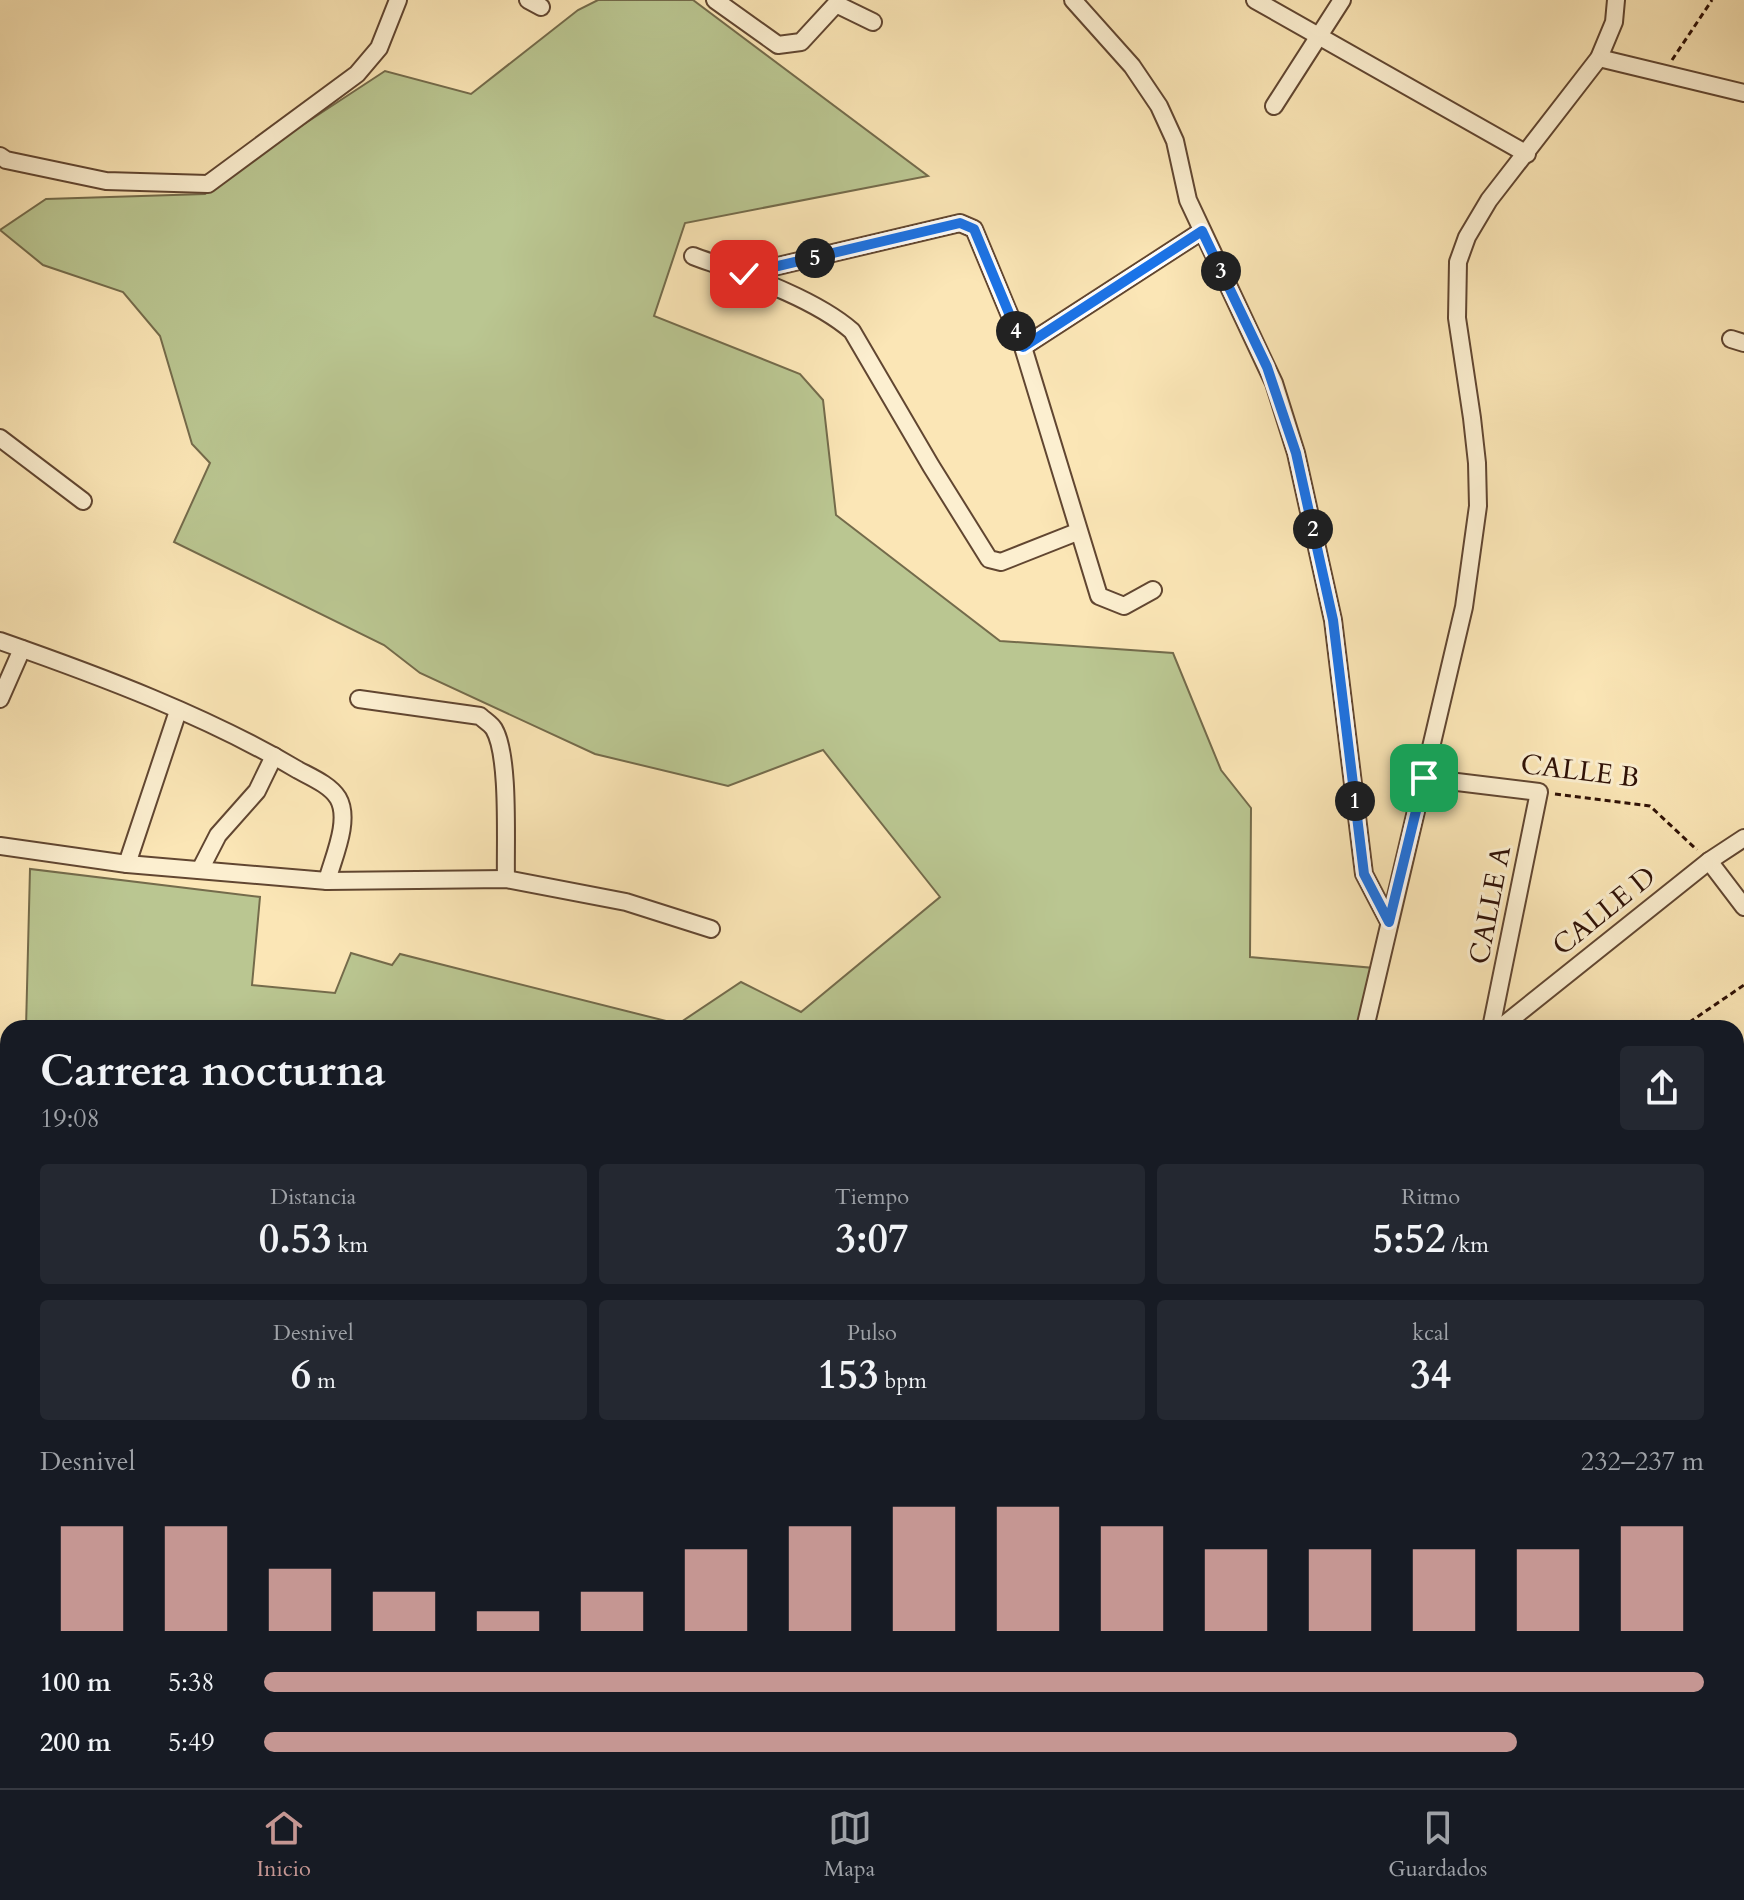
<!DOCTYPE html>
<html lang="es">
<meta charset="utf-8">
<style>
body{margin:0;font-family:Cardo,serif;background:#242831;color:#f1f3f6;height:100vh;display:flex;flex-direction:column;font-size:30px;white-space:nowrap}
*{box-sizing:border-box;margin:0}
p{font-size:26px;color:#9ea1a6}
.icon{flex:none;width:44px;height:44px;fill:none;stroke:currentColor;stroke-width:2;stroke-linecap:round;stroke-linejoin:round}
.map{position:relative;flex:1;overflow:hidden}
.drawer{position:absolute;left:0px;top:1020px;width:1744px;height:768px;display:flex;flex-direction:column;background:#171b24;border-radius:24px 24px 0 0;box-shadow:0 8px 32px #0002}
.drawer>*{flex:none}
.pin{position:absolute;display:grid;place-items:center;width:68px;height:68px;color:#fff;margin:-34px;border-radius:16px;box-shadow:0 4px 12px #0006}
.km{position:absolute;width:40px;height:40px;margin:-20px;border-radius:50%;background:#222;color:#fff;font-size:22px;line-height:40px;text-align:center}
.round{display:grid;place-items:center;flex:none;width:84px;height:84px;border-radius:8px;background:#242831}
.headline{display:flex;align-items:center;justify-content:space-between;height:136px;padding:0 40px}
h1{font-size:44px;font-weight:700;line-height:60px}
.metrics{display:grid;grid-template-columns:repeat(3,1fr);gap:12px;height:136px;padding:8px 40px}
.metrics div{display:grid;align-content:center;border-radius:8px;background:#242831;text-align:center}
.metrics b{font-size:40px;font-weight:700}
.metrics small{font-size:22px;font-weight:400}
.metrics p{font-size:22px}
.chart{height:224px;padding:16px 40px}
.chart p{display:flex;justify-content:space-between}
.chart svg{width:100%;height:144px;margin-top:8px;stroke:#c59692;stroke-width:6}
ul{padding:0 40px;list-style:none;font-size:26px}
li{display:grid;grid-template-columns:128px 96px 1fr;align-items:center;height:60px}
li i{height:20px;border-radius:10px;background:#c59692}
.tab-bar{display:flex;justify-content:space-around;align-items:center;height:112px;border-top:2px solid #363941;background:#171b24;font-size:22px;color:#9ea1a6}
.tab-bar a{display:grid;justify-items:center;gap:4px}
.tab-bar .selected{color:#c59692}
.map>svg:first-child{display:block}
.green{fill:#bac691;stroke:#746b4b;stroke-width:2}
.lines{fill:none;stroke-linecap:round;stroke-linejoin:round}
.street-casing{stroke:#614631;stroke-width:20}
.path{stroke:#2e1005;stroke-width:3;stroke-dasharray:6 4;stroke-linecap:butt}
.street{stroke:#fcefd0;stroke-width:16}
.route-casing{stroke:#fff;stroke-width:16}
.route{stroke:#1a73e8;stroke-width:10}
.labels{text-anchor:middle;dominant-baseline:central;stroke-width:6;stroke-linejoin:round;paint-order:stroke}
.street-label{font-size:28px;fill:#2e1005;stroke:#fcefd0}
</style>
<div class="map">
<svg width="1744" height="1788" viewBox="0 0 1744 1788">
<rect width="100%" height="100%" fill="#fbe6b6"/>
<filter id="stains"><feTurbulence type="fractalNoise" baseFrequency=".0025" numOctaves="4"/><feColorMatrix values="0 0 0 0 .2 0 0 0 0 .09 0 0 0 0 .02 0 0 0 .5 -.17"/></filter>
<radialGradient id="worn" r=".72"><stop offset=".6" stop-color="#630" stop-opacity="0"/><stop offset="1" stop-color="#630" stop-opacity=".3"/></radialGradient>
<g class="green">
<polygon points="598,0 693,0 928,176 685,223 654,316 800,374 823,400 836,515 1000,641 1173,653 1221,770 1251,808 1250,957 1374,968 1361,1028 26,1028 30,869 260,897 252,985 335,993 351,953 392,965 400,954 678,1024 741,982 801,1012 940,897 823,750 728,786 595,754 420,673 384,645 174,542 210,463 192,444 160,336 123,292 43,265 0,230 46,199 205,194 295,130 385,71 471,94 578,10"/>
<polygon points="0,1069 8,1070 8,1564 0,1564"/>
<polygon points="0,1684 8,1698 8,1780 65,1780 72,1788 0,1788"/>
<polygon points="451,1780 1094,1780 1087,1788 642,1788 641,1785 635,1788 439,1788"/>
</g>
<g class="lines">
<g class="street-casing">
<g id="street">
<polyline points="528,0 541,7"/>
<polyline points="715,0 778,45 801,42 836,4 873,22"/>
<polyline points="1073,0 1132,66 1159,106 1175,141 1188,200 1274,383 1296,453 1333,620 1364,874 1389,922"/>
<polyline points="1255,0 1527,154"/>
<polyline points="1599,58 1744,93"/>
<polyline points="1274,106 1342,0"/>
<polyline points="0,156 6,160 106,181 208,184 357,74 379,48 398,0"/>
<path d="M693 256C742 274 813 297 852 331L931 466 989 559 1001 562 1077 532"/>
<polyline points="744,274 960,223 974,229 1023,347 1099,596 1124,606 1153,590"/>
<polyline points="1731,339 1744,343"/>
<polyline points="1023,347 1202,231"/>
<polyline points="0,438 83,501"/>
<path d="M0 641C100 676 207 716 298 770 311 777 330 785 338 798 351 820 333 858 327 881"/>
<polyline points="0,699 22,649"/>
<path d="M359 699 480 716C484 720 491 724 494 729 510 756 505 845 506 879"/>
<polyline points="1424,778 1539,792 1491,1028"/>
<polyline points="0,846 127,864 327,881 506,879 626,902 711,929"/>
<polyline points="1709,861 1744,907"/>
<polyline points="127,864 178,711"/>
<polyline points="200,870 218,835 257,791 274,756"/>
<polyline points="1365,1028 1464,607 1478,506 1477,463 1472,418 1457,318 1458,262 1467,237 1489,200 1599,58 1614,22 1616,0"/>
<polyline points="1500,1028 1709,861 1744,838"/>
<polyline points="1736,1299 1744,1297"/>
<polyline points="347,1780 352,1788"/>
<polyline points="1226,1788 1228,1780"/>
<polyline points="1283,1788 1291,1780"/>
</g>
</g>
<g class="path">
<polyline points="1672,60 1712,0"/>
<polyline points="1555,794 1650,806 1697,850"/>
<polyline points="1681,1028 1744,985"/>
</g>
<use href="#street" class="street"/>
</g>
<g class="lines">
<g class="route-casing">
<polyline id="route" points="744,274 960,223 974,229 1023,347 1202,231 1267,367 1296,453 1333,620 1364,874 1389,922 1424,778"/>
</g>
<use href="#route" class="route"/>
</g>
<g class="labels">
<g class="street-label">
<text transform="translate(1580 771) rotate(7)">CALLE B</text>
<text transform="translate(1490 905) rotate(-79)">CALLE A</text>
<text transform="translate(1604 911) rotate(-39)">CALLE D</text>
</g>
</g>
<rect width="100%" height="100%" filter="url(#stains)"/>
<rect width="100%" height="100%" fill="url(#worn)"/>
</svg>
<div class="pin" style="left:1424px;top:778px;background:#1e9e55"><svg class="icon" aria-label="arrive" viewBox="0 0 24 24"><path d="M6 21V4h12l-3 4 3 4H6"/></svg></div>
<div class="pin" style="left:744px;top:274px;background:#d93025"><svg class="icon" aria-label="check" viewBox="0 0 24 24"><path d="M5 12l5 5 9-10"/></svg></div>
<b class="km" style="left:1355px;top:801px">1</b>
<b class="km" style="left:1313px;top:529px">2</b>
<b class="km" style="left:1221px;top:271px">3</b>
<b class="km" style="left:1016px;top:331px">4</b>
<b class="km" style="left:815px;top:258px">5</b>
<section class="drawer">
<div class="headline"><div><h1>Carrera nocturna</h1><p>19:08</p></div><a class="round"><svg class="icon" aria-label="share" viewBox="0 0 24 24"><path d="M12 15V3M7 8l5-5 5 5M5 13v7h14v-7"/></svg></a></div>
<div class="metrics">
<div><p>Distancia</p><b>0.53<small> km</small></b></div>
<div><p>Tiempo</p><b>3:07</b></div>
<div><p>Ritmo</p><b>5:52<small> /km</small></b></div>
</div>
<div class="metrics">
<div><p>Desnivel</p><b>6<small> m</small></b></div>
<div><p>Pulso</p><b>153<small> bpm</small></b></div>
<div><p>kcal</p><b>34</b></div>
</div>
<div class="chart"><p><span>Desnivel</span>232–237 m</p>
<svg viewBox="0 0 160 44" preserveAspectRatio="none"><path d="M5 44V12M15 44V12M25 44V25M35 44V32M45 44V38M55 44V32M65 44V19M75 44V12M85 44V6M95 44V6M105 44V12M115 44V19M125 44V19M135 44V19M145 44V19M155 44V12"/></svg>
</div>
<ul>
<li><b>100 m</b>5:38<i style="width:100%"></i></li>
<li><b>200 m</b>5:49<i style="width:87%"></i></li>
</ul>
</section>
</div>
<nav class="tab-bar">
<a class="selected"><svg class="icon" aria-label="home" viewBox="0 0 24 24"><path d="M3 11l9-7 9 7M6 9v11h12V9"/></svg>Inicio</a>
<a><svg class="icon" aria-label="map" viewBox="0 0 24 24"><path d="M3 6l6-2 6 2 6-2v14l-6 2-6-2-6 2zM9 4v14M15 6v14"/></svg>Mapa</a>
<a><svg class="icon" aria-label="saved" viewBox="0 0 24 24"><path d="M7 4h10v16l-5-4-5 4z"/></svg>Guardados</a>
</nav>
